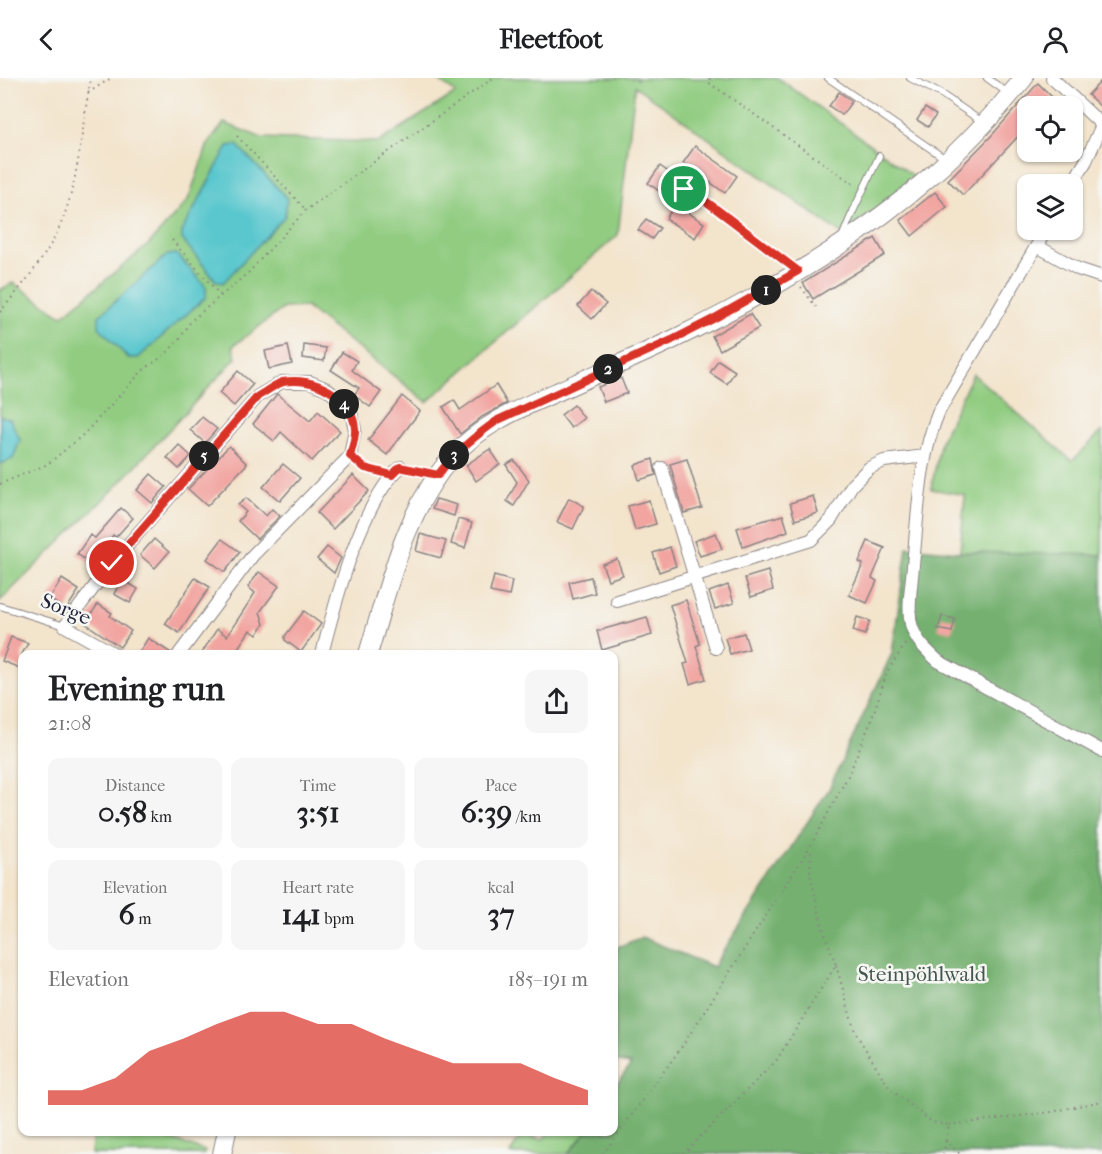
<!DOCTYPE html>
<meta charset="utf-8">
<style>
body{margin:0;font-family:"IM FELL French Canon",serif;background:#f6f6f6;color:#202124;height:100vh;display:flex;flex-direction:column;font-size:22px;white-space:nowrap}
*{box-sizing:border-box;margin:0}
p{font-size:20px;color:#757577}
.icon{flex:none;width:33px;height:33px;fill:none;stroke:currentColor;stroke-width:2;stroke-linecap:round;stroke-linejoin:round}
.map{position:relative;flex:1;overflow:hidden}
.drawer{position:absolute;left:18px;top:572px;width:600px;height:486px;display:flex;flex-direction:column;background:#fff;border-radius:12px;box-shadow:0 2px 4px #0004}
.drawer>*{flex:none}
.fabs{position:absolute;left:1017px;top:18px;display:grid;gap:12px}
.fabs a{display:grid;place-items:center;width:66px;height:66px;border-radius:12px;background:#fff;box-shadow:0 2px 4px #0004;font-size:30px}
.pin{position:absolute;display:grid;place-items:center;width:51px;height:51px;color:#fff;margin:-26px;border:3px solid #fff;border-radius:50%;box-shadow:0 2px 6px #0007}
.km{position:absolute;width:30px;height:30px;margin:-15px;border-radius:50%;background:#222;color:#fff;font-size:16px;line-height:30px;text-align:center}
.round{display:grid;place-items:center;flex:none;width:63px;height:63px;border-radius:12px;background:#f6f6f6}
.headline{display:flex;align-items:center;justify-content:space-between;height:102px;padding:0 30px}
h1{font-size:33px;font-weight:700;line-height:45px}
.metrics{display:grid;grid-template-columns:repeat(3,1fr);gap:9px;height:102px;padding:6px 30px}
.metrics div{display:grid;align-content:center;border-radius:12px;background:#f6f6f6;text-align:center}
.metrics b{font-size:30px;font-weight:700}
.metrics small{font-size:16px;font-weight:400}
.metrics p{font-size:16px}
.chart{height:168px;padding:12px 30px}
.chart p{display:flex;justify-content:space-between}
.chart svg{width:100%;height:108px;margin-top:6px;fill:#d93025;opacity:.7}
header{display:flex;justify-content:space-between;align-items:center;height:78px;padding:0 30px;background:#fff;font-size:27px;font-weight:700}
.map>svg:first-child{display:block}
.green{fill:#91cc81;stroke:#5a775e;stroke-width:1.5}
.forest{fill:#74b06f;stroke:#4b6955;stroke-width:1.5}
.water{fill:#5ac7ce;stroke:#3e7484;stroke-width:1.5}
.building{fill:#f2a4a0}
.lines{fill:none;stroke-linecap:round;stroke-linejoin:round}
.lane-casing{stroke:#8a8384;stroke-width:8}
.street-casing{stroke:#8a8384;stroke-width:14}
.primary-casing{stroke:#8a8384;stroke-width:20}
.path{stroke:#8a8384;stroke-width:2;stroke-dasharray:1.5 4.5;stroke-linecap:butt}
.lane{stroke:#fff;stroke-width:6}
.street{stroke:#fff;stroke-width:12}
.primary{stroke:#fff;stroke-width:18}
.route-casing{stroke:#fff;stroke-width:12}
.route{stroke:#d93025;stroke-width:8}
.labels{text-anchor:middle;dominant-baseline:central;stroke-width:5;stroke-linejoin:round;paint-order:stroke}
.street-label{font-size:21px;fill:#22223b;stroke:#f6f6f2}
.park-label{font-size:21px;fill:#435550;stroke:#f6f6f2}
</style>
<header><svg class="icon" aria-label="back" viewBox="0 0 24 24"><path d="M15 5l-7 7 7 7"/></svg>Fleetfoot<svg class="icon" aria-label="person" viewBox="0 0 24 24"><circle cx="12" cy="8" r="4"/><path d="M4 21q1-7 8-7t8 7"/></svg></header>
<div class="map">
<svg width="1102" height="1076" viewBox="0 0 1102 1076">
<rect width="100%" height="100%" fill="#f6f6f2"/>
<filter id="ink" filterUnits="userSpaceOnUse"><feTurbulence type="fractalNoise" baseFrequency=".0167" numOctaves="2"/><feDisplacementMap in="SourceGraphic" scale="12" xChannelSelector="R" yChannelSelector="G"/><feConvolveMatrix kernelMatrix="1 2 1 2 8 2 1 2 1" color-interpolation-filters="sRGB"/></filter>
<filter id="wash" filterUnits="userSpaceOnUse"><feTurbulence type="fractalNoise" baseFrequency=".008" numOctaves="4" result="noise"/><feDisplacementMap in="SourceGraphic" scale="24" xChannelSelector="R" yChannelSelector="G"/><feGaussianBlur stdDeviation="1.35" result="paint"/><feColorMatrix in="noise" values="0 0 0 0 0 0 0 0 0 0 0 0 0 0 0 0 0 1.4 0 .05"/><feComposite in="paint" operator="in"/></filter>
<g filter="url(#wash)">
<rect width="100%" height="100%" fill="#f3e4cc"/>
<g class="green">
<polygon points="435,0 637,0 637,2 638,0 778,0 915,99 843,157 635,8 618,157 427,324 306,229 284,230 233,268 236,280 116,409 0,523 0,212 13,205 62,238 148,167 188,122 208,66 224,45 262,60 379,64 456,15"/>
<polygon points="973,296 1072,383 1102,353 1102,477 960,474 965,417 931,411 941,362"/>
<polygon points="93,1053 147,1053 205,1073 204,1076 91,1076"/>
<polygon points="551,1053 587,1053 568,1076 510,1076 521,1057 543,1061"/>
</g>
<polygon class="forest" points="907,469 960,474 1102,477 1102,1076 568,1076 587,1053 614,1053 614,1010 631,986 614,983 614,874 615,870 642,859 713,889 829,711 892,575"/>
<g class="water">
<polygon points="237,67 287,120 285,138 223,205 216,203 182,161 182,153 228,68"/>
<polygon points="177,176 206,209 206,219 138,280 128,280 99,249 99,238 167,177"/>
<polygon points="0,338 10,341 20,362 13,381 0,386"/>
</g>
<g id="blocks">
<g class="building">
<polygon points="1102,2 1102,30 1088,17"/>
<polygon points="1038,5 1053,20 1045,28 1028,28 1028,48 963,117 948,102 992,57"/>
<polygon points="839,14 852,23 842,37 829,28"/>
<polygon points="925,30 936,37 928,49 917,42"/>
<polygon points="695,68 737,98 725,115 683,85"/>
<polygon points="660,88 674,98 662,115 648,105"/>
<polygon points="935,114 947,129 912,158 900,142"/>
<polygon points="675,126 704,145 695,160 666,141"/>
<polygon points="646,141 660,150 652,161 638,152"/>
<polygon points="875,160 885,177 813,221 803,205"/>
<polygon points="591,213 606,226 592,241 578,228"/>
<polygon points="750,236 759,250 720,272 712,258"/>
<polygon points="304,267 326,270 324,283 303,280"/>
<polygon points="288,268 292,286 269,291 265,273"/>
<polygon points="342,274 357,283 352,292 381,314 370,329 354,317 359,310 331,292"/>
<polygon points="718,282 735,293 727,306 710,295"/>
<polygon points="238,293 253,306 234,328 219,315"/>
<polygon points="621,300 627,315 604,324 598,309"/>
<polygon points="496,307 507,325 482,339 460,356 443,329 454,322 460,332"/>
<polygon points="277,316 310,343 318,333 340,353 312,383 281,354 274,363 253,346"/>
<polygon points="402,318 420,333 387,377 368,362"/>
<polygon points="574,327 584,340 571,350 561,337"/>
<polygon points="202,339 217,351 205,365 190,352"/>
<polygon points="179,367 191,378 179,391 167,380"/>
<polygon points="229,368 247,386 207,428 188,411"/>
<polygon points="490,371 500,386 476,403 466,387"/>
<polygon points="653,381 656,397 639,402 635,387"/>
<polygon points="687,381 702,430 684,435 670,386"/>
<polygon points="514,382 529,402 514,428 507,423 517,404 506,387"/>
<polygon points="283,386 300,400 280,423 263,409"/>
<polygon points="151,396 166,409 152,425 137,412"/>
<polygon points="353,397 369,413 333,451 317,435"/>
<polygon points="813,418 818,435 795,442 790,425"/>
<polygon points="246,420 266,438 272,431 280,438 257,461 238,443 246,434 238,427"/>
<polygon points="569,420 584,428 573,451 557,444"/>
<polygon points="436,421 457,427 454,438 432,431"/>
<polygon points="649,422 656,446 635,452 628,428"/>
<polygon points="121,430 133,440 116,459 113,457 93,487 77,476 90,457 95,460"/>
<polygon points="783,437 788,453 743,469 737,450"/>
<polygon points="458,441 472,445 465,470 451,466"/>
<polygon points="716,455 722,471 700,478 694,463"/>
<polygon points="420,456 446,463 441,480 416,473"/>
<polygon points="154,461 169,474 155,490 140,477"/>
<polygon points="222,461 240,474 225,494 207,481"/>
<polygon points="868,463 885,470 872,500 877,503 867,525 849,517 863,486 859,484"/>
<polygon points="327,469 341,480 334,495 317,481"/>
<polygon points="670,469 676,488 659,494 653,475"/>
<polygon points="617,481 623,497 608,502 602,486"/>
<polygon points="768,493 773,512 751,519 745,500"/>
<polygon points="259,494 279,508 260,534 264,546 257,557 250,552 234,576 201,576 217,551 227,558 255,515 248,509"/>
<polygon points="494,498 512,503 509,518 490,514"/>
<polygon points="591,499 595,515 573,521 569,504"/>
<polygon points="195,500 210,509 179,555 165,546"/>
<polygon points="62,501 79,512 66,532 49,521"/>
<polygon points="122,501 138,511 130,525 114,516"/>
<polygon points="728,507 734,525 715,531 709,514"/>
<polygon points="686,522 700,566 696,568 706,601 690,606 684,586 688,585 670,527"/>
<polygon points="98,526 112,535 110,538 131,553 120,569 85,545"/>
<polygon points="304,533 321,546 301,574 285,562 285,558"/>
<polygon points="942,538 955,541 952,554 938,551"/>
<polygon points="647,539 652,557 602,572 597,553"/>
<polygon points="857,539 870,543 865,557 853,553"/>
<polygon points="744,555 749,571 730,576 725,560"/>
<polygon points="11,559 28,565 22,576 22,591 2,583"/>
<polygon points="148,560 171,575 171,576 138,576"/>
</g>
</g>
</g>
<g filter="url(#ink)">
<use href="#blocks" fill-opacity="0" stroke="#8a8384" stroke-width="1.5"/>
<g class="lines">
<g class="lane-casing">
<g id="lane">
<polyline points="828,0 947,82"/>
<polyline points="910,0 941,16 984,45"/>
<polyline points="987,0 1009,16"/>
<polyline points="684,111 703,121 797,193"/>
<path d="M842 160C852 132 867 106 879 78"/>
<polyline points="0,528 65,548"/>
</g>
</g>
<g class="street-casing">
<g id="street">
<polyline points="1052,0 1102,47"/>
<polyline points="1072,106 1086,83 1102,47"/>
<path d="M1046 152 939 333C919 380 918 436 913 487 912 506 907 528 911 546 915 562 926 572 938 583L1102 673"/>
<polyline points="1037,168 1078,191 1102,199"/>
<polyline points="662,390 716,570"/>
<polyline points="617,523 811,462 831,442 852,407 869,390 884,383 925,378"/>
<polyline points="115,576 65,548 112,485 258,318 282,304 310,304 327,311 350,331 355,351 350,378 253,477 179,576"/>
<path d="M322 576C335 525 361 423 401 389"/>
</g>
</g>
<g class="primary-casing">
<g id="primary">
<path d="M368 576C389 509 404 434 451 380 480 347 520 330 559 313 598 295 637 279 676 260 766 216 857 163 933 96 966 67 996 34 1024 0"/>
<polyline points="222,1076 227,1053"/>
</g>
</g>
<g class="path">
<polyline points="710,0 708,4 856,108"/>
<polyline points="88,15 111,0"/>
<polyline points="237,58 306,132"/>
<polyline points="172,162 220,217"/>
<polyline points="801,209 816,229"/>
<path d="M0 234C20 210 48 177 60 148 80 102 81 49 91 0"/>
<polyline points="358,384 365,390 380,394"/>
<polyline points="0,406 48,386 84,356 142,293 166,276 181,259 191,243 249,194 306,132 493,0"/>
<polyline points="836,887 855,954 890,1011 932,1044 949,1047 946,1063 960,1076"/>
<polyline points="949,1047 1051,1034 1102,1023"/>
<polyline points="603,1076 681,970 811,767 849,696 871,643 887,594 906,565"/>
<polyline points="683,1076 776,983 836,887 822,847 810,796 811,770"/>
<polyline points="943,1076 946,1063"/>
</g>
<use href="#lane" class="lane"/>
<use href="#street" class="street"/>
<use href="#primary" class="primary"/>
</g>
</g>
<g class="lines" filter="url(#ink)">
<g class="route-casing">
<path id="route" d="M112 485 258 318C266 314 275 306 283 304 313 298 352 318 355 350 356 359 352 370 350 378L365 390 392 397 400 389 438 397C455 374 475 358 498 342L672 262 715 240 798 193 703 121 684 111"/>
</g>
<use href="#route" class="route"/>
</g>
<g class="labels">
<g class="street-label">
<text transform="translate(66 531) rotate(22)">Sorge</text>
</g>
<g class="park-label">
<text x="922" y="896">Steinpöhlwald</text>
</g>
</g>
</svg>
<div class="fabs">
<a><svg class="icon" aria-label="locate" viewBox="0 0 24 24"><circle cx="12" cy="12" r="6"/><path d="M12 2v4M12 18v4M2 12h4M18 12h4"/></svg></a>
<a><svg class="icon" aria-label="layers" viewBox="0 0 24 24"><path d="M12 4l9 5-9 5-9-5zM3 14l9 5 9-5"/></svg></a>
</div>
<div class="pin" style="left:684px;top:111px;background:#1e9e55"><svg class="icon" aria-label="arrive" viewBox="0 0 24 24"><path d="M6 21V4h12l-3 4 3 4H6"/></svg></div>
<div class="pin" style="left:112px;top:485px;background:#d93025"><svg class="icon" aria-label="check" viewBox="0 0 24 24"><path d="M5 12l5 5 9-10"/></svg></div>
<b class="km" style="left:766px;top:212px">1</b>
<b class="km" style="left:608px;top:291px">2</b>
<b class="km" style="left:454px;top:377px">3</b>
<b class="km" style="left:344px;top:326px">4</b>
<b class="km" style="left:204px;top:378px">5</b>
<section class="drawer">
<div class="headline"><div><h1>Evening run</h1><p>21:08</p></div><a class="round"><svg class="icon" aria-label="share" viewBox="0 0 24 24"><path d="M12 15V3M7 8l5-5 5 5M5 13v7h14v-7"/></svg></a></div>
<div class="metrics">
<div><p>Distance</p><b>0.58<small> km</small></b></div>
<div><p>Time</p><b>3:51</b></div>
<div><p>Pace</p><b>6:39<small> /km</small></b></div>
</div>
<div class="metrics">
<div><p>Elevation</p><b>6<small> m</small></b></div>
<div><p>Heart rate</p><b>141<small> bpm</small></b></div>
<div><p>kcal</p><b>37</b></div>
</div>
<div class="chart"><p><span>Elevation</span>185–191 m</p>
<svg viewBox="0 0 160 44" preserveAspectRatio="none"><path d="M0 44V38L10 38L20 33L30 22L40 17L50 11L60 6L70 6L80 11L90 11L100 17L110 22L120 27L130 27L140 27L150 33L160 38V44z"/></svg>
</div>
</section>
</div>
